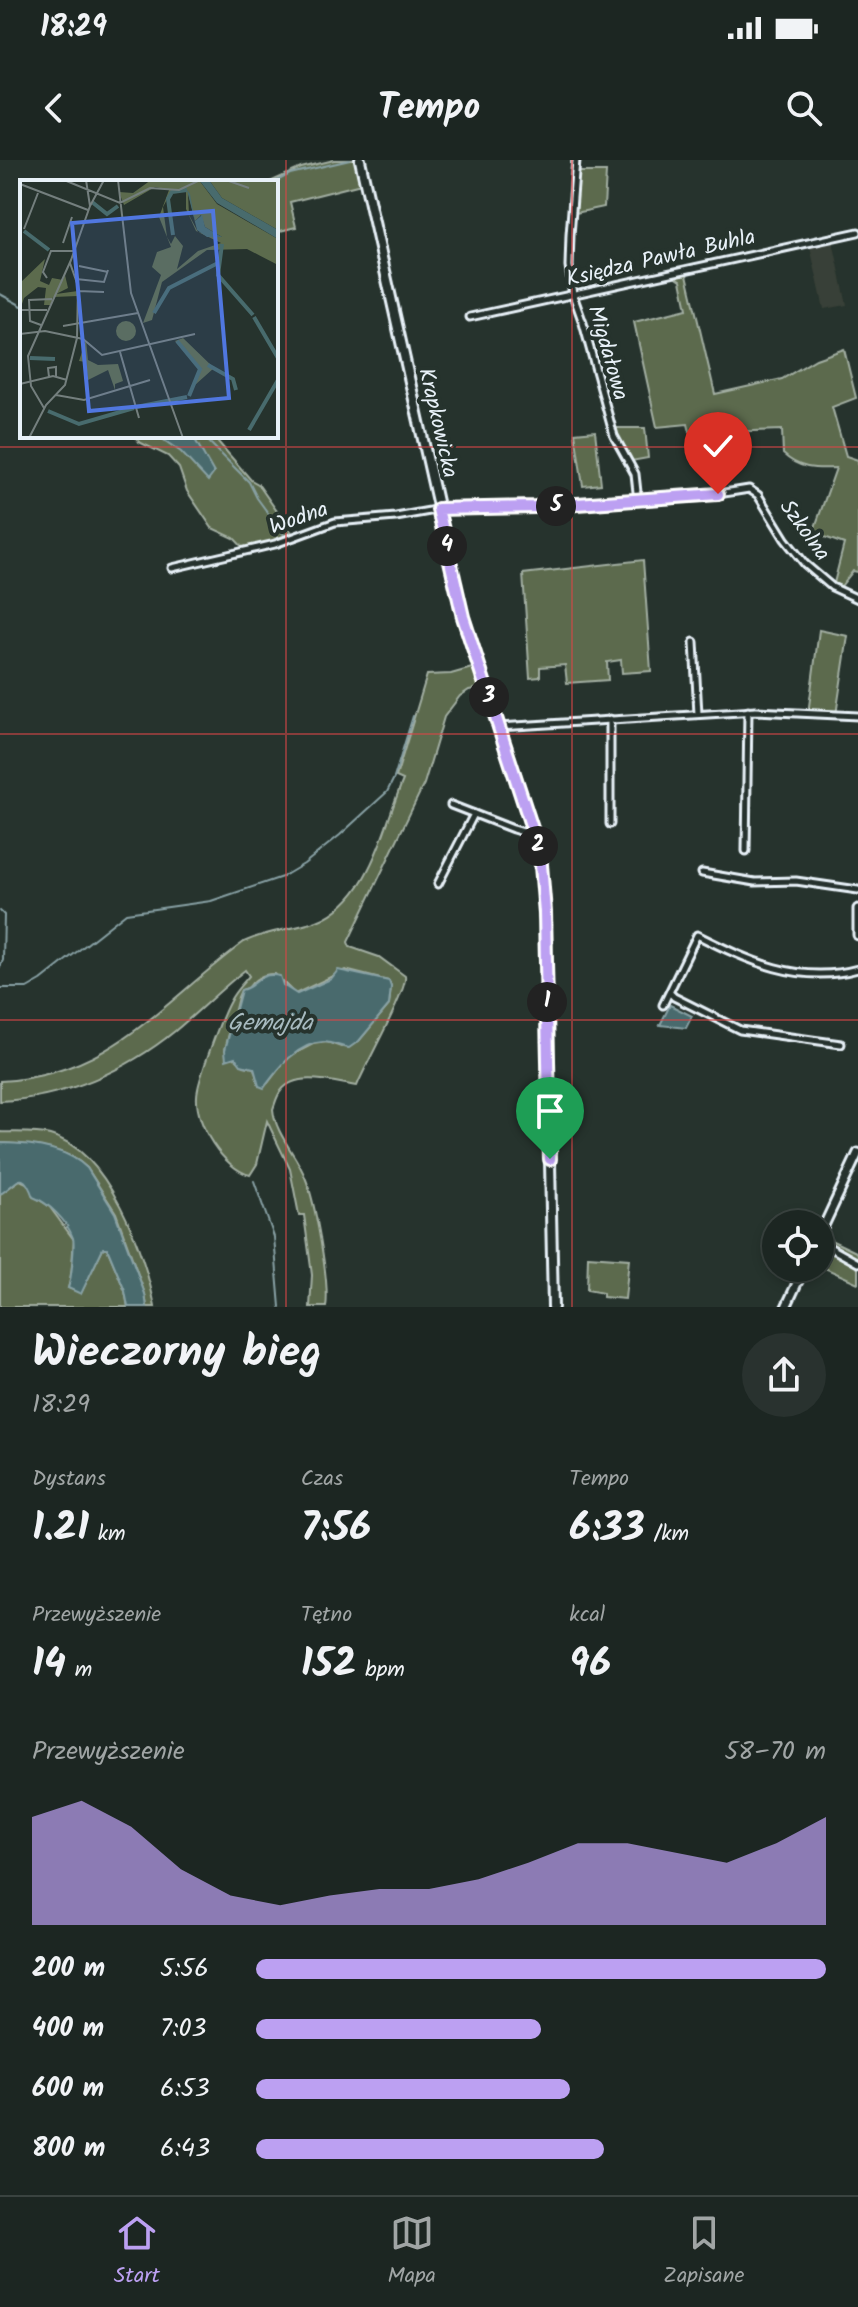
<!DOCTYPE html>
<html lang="pl">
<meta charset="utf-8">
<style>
body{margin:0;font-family:Kalam,sans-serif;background:#29322f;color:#f1f3f6;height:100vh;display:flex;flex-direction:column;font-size:30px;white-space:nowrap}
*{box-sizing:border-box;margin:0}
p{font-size:26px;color:#a0a5a5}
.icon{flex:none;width:44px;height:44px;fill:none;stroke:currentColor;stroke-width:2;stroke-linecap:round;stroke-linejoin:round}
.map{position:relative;height:1147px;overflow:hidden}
.panel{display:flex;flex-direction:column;background:#1c2622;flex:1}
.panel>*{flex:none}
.fabs{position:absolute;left:762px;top:1050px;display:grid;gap:16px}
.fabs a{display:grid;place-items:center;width:72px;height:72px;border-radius:50%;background:#1c2622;box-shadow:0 4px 12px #0003,0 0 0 2px #3a4340;font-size:40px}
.pin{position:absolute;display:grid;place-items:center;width:68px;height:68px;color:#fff;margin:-82px -34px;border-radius:50% 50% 50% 0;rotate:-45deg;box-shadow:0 0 8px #0007}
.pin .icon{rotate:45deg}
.km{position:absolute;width:40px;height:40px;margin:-20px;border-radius:50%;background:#222;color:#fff;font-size:22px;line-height:40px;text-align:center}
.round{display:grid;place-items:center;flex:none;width:84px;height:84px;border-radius:42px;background:#29322f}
.headline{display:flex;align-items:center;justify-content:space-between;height:136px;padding:0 32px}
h1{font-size:44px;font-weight:700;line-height:60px}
.stats{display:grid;grid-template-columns:repeat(3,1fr);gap:12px;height:136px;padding:8px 32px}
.stats div{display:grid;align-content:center}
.stats b{font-size:40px;font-weight:700}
.stats small{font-size:22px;font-weight:400}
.stats p{font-size:22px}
.chart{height:224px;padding:16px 32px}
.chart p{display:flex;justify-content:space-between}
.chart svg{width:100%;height:144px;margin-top:8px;fill:#bca0f2;opacity:.7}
ul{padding:0 32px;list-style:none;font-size:26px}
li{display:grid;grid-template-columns:128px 96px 1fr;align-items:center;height:60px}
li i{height:20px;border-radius:10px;background:#bca0f2}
.status{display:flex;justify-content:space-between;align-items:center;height:56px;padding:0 40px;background:#1c2622;direction:ltr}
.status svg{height:22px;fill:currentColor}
header{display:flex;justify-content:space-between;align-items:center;height:104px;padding:0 32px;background:#1c2622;font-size:36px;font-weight:700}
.tab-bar{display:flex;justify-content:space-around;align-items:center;height:112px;border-top:2px solid #3a4340;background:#1c2622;font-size:22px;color:#a0a5a5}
.tab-bar a{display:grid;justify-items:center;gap:4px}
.tab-bar .on{color:#bca0f2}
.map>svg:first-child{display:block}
.built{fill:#394037}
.green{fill:#5c6b4d;stroke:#a2aea2;stroke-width:2;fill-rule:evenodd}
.water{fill:#486b6d;stroke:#88a1a5;stroke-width:2}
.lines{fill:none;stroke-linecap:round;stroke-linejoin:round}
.stream{stroke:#88a1a5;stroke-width:2}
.minor-casing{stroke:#e8f1f8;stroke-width:11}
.secondary-casing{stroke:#e8f1f8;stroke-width:13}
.primary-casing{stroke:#e8f1f8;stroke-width:14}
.minor{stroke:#26332d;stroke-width:5}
.secondary{stroke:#26332d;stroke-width:7}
.primary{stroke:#26332d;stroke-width:8}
.route-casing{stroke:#fff;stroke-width:16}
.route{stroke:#bca0f2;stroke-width:10}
.grid{fill:none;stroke:#d94647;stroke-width:2;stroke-opacity:0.55}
.labels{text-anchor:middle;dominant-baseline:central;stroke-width:8;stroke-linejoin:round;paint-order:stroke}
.street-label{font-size:22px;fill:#e8f1f8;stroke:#26332d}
.water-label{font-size:24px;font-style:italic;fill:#a8bbc0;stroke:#26332d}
.inset-river{fill:none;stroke:#486b6d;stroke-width:4}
.inset-road{fill:none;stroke:#747f7e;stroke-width:2}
.view{fill:#5077e0;fill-opacity:0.15;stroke:#5077e0;stroke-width:4}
.inset-edge{fill:none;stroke:#e8f1f8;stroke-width:4}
</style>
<div class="status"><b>18:29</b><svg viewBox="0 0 49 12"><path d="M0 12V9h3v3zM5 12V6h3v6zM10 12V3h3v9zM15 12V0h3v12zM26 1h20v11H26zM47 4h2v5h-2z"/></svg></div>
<header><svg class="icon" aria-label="back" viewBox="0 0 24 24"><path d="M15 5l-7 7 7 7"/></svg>Tempo<svg class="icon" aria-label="search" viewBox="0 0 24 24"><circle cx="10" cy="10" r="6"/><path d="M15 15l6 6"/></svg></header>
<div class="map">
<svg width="858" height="1147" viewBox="0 0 858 1147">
<rect width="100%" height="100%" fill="#26332d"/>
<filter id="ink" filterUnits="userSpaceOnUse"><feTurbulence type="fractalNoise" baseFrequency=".0125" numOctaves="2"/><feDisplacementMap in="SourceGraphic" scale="16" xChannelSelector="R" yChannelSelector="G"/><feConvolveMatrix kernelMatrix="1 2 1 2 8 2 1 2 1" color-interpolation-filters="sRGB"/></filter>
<g filter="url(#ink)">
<polygon class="built" points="832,77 847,145 824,149 809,82"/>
<g class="green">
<polygon points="334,0 360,0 365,23 290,42 296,67 276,72 276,22 270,22 301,8"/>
<polygon points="575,12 606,12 604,47 571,54"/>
<path d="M686 110 715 234 782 219 816 199 844 189 856 238 832 247 846 296 858 300V412L853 411 838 430 833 427 844 384 813 373 836 308C814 309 799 309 783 294L782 270 729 272 693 284 688 264 657 267 634 162 687 149 681 120 671 113Z"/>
<polygon points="611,268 645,268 648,298 626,302"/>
<polygon points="595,271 601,324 583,326 575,273"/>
<polygon points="135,276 213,276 251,320 258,324 295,377 247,392 234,378 212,368 187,331 179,308 168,296 139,282"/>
<polygon points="643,400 651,511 622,513 621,500 607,502 608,520 567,523 565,505 540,507 540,517 530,518 523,414"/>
<polygon points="819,470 848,476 836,555 808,554"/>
<path d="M479 506 486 527 469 530 460 536 444 557 424 624 348 782 350 787 379 797 405 816C408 830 365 905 357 926 336 923 296 910 281 931 277 935 275 944 273 949 275 974 297 995 305 1017 315 1041 330 1123 326 1147H310L312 1115 304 1055H299L290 1009 267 961 257 1004 250 1015C223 1008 195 964 197 936 197 922 222 855 230 841 234 832 242 824 249 816L245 810C221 829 199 851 175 871 126 911 64 938 0 941V921C112 915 161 843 244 782 267 770 293 770 317 761 371 740 383 668 403 620L396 617 427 515 451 514ZM345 810 389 821 391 827 389 845 359 881 341 887 327 882 313 884 288 897 268 923 259 926 254 908 244 906 225 890 238 837 241 830 248 828C255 818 263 813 275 814L295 834Z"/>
<path d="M0 972C15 973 35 971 50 975 108 990 145 1093 155 1147H147L145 1134 116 1053 87 1008C65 986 29 985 0 983Z"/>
<path d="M20 1020 31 1025 33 1036 49 1046 74 1080C72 1096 73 1113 68 1128L81 1133 103 1088H107L125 1131 128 1147H0V1034Z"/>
<polygon points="820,1075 858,1093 858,1123 820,1106 822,1088"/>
<polygon points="588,1096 629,1099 625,1139 603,1137 603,1133 587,1130"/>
</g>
<g class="water">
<polygon points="158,276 193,276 214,313 208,321 181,292"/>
<path d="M338 810 389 821 391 827 389 845 359 881 349 888C340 887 332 882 323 882 297 883 278 909 264 928L259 926 254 908 241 905 235 897 226 900 225 890 241 830C258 827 256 811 280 816L283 825 297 834 331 819Z"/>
<polygon points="670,845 692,856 686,868 660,865"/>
<path d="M0 983C29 983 66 987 87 1008L115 1053 145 1134 147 1147H128L125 1131 107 1088H103L81 1134 68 1128C71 1121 75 1085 73 1078 67 1061 49 1043 33 1037 22 1006 18 1024 0 1034Z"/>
</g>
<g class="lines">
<g class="stream">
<polyline points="275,22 290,14 350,0"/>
<polyline points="0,134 22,146"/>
<polyline points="203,276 249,322 257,338 284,375"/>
<polyline points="0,751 4,755 3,800 0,807"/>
<polyline points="0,828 27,828 41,820 126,753 211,741 282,717 304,704 340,675 387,632 394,618 413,556"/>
<polyline points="254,1021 274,1077 280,1147"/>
</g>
<g class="minor-casing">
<g id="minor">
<polyline points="576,0 570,75 569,106 573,135 583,163 614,276 635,314 638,341"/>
<polyline points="470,157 858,72"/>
<polyline points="172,408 275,384 335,362 396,357 452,347 535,347 638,341 699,337 749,329 758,335 785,379 805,404 832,427 858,439"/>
<polyline points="694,482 698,554"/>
<polyline points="499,567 756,551 858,556"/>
<polyline points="451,645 513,669 523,672 533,670"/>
<polyline points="610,664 610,559"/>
<polyline points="746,691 748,551"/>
<polyline points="702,713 755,722 796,721 858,730"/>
<polyline points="438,724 474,654"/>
<polyline points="670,833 674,837 740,870 841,884"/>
<path d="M663 845 697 775C749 801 799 825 858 809"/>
<polyline points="820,1082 858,1103"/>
</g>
</g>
<g class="secondary-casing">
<g id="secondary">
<polyline points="858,749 858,775"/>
<polyline points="820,1074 858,993"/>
<polyline points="786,1147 804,1108"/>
</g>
</g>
<g class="primary-casing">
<polyline id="primary" points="360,0 463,457 540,693 545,760 553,1147"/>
</g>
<use href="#minor" class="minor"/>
<use href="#secondary" class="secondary"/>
<use href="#primary" class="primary"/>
</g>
</g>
<g class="lines" filter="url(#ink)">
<g class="route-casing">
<polyline id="route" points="550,999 545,752 540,693 463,457 438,349 535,347 718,334"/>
</g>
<use href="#route" class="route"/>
</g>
<path class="grid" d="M286 0V1147M572 0V1147M0 287H858M0 574H858M0 860H858"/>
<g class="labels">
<g class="street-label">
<text transform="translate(661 99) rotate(-13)">Księdza Pawła Buhla</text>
<text transform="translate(607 193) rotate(74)">Migdałowa</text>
<text transform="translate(437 263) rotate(77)">Krapkowicka</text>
<text transform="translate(299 359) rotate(-19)">Wodna</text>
<text transform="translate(804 371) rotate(54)">Szkolna</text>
</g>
<g class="water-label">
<text x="270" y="863">Gemajda</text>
</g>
</g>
<g transform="translate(20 20)">
<rect width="258" height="258" fill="#26332d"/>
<path d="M131 0H179L197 24 258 59V85L227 69 187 70 142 102 132 140 123 143 141 95 132 87 137 72 151 67 139 37 149 10 135 7 104 25 99 12 113 13ZM166 11V29L176 51 201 63 178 71 157 89 163 66 155 56 151 64 147 57 143 27 151 12ZM168 13 175 41 181 35 185 47 202 57 178 52 169 35ZM189 0H258V50L202 18ZM25 79 20 101 29 105 32 98 43 100 45 95 48 108 36 114 58 111V116L33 117 31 125H24L26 108 18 107 4 118 0 130V103ZM96 151a10 10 0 1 1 20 0a10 10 0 1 1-20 0ZM163 158 194 188 175 205 180 189 155 161ZM66 160 68 180 78 185 98 184 103 201 95 204V210L88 190 68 200 66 182 59 181Z" fill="#5c6b4d" fill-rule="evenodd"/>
<path d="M179 0H189L202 18 258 50V59L197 23ZM167 10 170 14 175 41 182 35 185 47 202 57H187L177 50Z" fill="#486b6d"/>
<path class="inset-river" d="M72 22 87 34 98 26M4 51 29 70M153 55 148 19 152 12 167 10M202 64 198 95 233 135M134 133 149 108 198 83M234 137 258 178M157 161 180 189 169 216M10 178 35 179M188 185 213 199 216 210M116 227 167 217M28 231 59 244 114 228M229 250 258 200"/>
<path class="inset-road" d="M44 0 100 23 130 8 159 10 180 0M98 0 111 113 163 258M206 0 229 8M0 4 68 30M70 26 84 0M4 49 18 13M43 63 52 37M59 86 88 92M27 98 23 92 31 71H53M56 99 84 102 88 90M58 111 84 112M0 130H27M21 145 10 141 9 120 32 119M43 146 118 133M0 154 25 151 63 159 82 175 175 154M100 172 119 238M29 197 28 188 36 187V196M0 204 33 196 47 200M36 215 64 220 130 200M24 228 11 206 8 176 51 80M9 258 26 225 45 205 57 158 58 106 50 83 70 26 66 0"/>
<path class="view" d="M193 31 209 218 69 231 52 43Z"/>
<rect width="258" height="258" class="inset-edge"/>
</g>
</svg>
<div class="fabs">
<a><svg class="icon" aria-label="locate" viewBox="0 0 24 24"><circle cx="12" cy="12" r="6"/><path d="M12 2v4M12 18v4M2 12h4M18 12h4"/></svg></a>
</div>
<div class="pin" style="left:550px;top:999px;background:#1e9e55"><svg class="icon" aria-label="arrive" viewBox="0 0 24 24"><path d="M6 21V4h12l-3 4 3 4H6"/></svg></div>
<div class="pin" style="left:718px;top:334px;background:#d93025"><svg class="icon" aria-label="check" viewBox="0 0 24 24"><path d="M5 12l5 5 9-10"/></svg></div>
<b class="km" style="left:547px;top:842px">1</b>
<b class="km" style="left:538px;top:686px">2</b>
<b class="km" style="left:489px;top:537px">3</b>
<b class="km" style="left:447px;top:386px">4</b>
<b class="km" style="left:556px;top:346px">5</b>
</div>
<section class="panel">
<div class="headline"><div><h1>Wieczorny bieg</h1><p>18:29</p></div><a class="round"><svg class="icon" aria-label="share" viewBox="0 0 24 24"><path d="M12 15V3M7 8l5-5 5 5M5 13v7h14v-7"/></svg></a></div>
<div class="stats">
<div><p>Dystans</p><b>1.21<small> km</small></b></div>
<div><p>Czas</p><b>7:56</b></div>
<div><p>Tempo</p><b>6:33<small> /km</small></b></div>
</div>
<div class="stats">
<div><p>Przewyższenie</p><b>14<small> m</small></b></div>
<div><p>Tętno</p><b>152<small> bpm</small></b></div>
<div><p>kcal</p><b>96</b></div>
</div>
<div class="chart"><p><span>Przewyższenie</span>58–70 m</p>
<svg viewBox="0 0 160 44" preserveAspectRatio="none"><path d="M0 44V11L10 6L20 14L30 27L40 35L50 38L60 35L70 33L80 33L90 30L100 25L110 19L120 19L130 22L140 25L150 19L160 11V44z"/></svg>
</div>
<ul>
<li><b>200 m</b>5:56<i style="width:100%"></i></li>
<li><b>400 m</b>7:03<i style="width:50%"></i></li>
<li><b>600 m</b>6:53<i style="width:55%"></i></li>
<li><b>800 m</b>6:43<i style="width:61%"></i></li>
</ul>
</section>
<nav class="tab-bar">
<a class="on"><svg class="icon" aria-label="home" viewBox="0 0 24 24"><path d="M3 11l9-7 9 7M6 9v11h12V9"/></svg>Start</a>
<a><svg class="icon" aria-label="map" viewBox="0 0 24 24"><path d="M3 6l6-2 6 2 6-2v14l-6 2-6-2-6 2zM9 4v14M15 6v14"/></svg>Mapa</a>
<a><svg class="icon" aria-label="saved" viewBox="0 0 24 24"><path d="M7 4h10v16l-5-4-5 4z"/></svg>Zapisane</a>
</nav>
